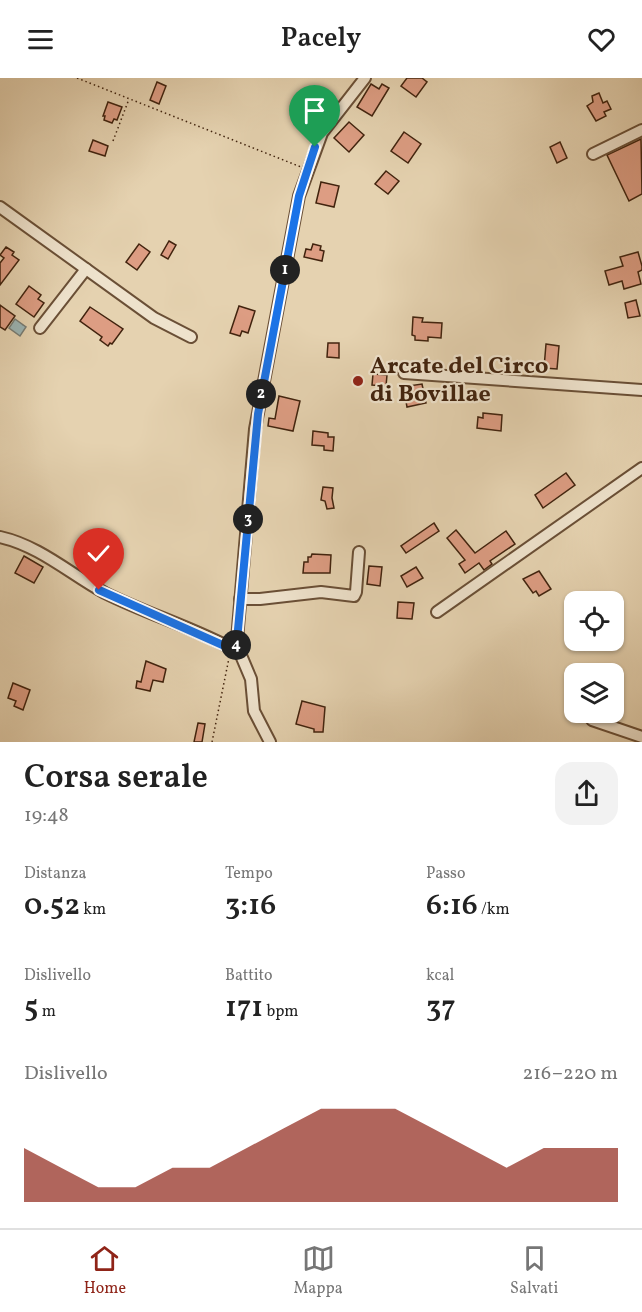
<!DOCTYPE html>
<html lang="it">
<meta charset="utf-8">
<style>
body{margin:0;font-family:Vollkorn,serif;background:#f2f2f2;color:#222;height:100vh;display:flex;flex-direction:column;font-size:22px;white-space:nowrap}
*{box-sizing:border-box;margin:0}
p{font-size:20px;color:#767676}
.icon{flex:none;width:33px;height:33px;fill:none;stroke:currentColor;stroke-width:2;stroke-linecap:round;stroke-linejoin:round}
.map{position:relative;height:664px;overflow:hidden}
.panel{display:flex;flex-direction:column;background:#fff;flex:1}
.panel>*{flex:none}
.tools{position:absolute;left:564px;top:513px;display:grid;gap:12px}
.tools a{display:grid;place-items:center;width:60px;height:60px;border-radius:12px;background:#fff;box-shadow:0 2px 4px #0004;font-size:30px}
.pin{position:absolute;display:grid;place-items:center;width:51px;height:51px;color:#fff;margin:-62px -26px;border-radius:50% 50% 50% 0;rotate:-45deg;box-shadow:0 0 6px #0007}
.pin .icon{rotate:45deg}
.km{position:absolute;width:30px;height:30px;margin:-15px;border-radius:50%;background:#222;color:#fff;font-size:16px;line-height:30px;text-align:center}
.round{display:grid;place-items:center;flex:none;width:63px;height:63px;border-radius:18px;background:#f2f2f2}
.head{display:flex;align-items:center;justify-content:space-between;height:102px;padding:0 24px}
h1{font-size:33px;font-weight:600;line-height:45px}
.figures{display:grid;grid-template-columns:repeat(3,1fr);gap:9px;height:102px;padding:6px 24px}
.figures div{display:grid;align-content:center}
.figures b{font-size:30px;font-weight:600}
.figures small{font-size:16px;font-weight:400}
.figures p{font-size:16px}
.chart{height:168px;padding:12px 24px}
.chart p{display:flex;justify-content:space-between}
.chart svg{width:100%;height:108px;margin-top:6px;fill:#8f2418;opacity:.7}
header{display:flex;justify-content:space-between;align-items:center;height:78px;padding:0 24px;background:#fff;font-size:27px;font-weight:600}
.tabs{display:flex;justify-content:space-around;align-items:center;height:84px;border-top:2px solid #e0e0e0;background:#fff;font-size:16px;color:#767676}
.tabs a{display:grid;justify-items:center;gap:3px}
.tabs .active{color:#8f2418}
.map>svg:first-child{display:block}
.water{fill:url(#water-ripples);stroke:#777b73;stroke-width:1.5}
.building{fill:#dd9d83;stroke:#41230e;stroke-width:1.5}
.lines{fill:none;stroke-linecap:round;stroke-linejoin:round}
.minor-casing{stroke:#6a4f36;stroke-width:14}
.path{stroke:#41230e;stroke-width:1.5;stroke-dasharray:1.5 3;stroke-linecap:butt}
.minor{stroke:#eee2cc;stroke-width:10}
.route-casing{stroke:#fff;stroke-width:12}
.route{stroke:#1a73e8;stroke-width:8}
.poi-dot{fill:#8f2418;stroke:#eee2cc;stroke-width:2}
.labels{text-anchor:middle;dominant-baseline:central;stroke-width:4.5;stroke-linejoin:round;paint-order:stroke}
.poi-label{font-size:24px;font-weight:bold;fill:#41230e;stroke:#eee2cc;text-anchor:start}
</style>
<header><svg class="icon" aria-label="menu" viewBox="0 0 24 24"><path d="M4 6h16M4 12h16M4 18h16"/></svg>Pacely<svg class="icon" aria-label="heart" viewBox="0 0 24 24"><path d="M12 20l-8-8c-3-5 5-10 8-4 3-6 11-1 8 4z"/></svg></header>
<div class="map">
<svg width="642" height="664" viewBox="0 0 642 664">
<defs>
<pattern id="water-ripples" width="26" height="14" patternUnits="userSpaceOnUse" patternTransform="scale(1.5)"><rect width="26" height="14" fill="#9bb5b6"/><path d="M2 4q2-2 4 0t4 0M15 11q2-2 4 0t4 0" fill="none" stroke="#809392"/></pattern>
</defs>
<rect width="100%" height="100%" fill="#e5d2b0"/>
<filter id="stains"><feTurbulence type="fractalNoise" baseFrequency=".00333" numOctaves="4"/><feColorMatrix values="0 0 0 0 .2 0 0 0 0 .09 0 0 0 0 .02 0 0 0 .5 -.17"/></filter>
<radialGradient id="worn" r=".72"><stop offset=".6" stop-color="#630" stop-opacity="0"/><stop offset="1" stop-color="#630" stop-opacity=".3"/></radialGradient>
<polygon class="water" points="15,241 26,249 20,258 9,250"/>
<g class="building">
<polygon points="407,0 422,0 427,4 416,19 401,8"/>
<polygon points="157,4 166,8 159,26 150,22"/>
<polygon points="371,6 379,11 382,6 389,10 372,38 357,29"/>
<polygon points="599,15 603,25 607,23 611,31 604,34 606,38 596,43 587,28 593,24 592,18"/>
<polygon points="108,24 122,29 117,42 114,41 112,45 104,42 105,38 103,38"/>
<polygon points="349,44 364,57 349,74 334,60"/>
<polygon points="404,54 421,66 408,85 391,73"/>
<polygon points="641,61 642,116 629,123 607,77"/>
<polygon points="93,62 108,68 105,78 89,73"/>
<polygon points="560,64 567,80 557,85 550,69"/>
<polygon points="386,93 399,103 388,116 375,106"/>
<polygon points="321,104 339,108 334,129 316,125"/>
<polygon points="169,163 176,167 168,181 161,177"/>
<polygon points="139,166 150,174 137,192 126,184"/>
<polygon points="313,166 321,168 320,172 324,173 322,183 304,179 306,171 311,172"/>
<polygon points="6,169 14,174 12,177 19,182 0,207 0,185 4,180 0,177"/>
<polygon points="638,174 642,188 642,192 638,194 641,206 624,211 622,203 609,207 605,193 623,188 620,179"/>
<polygon points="29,208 41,217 38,221 44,225 34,239 16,226"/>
<polygon points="636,222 640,238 628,240 625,225"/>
<polygon points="0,227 15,238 5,252 0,249"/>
<polygon points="239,228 255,233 248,255 242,253 240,258 230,255"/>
<polygon points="90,229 123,251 112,266 110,265 108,268 100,262 102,259 80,243"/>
<polygon points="413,239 423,240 422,244 442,245 441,260 428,259 428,263 415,262 415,258 412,257"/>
<polygon points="328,265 339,265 339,280 327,279"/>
<polygon points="546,266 559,268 557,291 544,290"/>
<polygon points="373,296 387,297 386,308 372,307"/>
<polygon points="422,306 426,325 407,329 405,318 410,316 408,308"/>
<polygon points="279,318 300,323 293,353 268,348 269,340 275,341"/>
<polygon points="483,335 502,337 501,353 477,350 478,339 483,340"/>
<polygon points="313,353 328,355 328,359 334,359 333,373 324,372 324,368 312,367"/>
<polygon points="566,395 575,407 543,430 535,417"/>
<polygon points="323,409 333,410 332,420 334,430 327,431 325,423 321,422"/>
<polygon points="434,445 439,453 406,475 401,468"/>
<polygon points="456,452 475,475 506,453 515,466 490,483 492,486 484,492 479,485 465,495 459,486 465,482 447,460"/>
<polygon points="312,476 331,477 330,495 303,495 304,484 308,484 308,479 311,479"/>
<polygon points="24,478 43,489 34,505 15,495"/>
<polygon points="369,488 382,489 380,508 367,506"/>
<polygon points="416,489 423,500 407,509 401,498"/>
<polygon points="539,493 551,511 539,518 536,513 533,515 523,501"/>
<polygon points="398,524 414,525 412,541 397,540"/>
<polygon points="146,583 166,591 163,604 153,602 150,613 136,610 137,603 141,604"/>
<polygon points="13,605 30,612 23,632 14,628 16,623 8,620"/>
<polygon points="302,623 325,629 323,654 314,654 314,651 296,646"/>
<polygon points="198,645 205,646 202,664 194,664"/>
</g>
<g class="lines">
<g class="minor-casing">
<g id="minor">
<polyline points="593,76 642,52"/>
<polyline points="0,129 154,240 191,259"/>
<polyline points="40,250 86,191"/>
<polyline points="404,295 642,312"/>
<path d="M0 459C40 468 70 496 105 515 149 537 198 551 240 575L251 601 254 633 270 664"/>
<polyline points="240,521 260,521 321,514 354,518 356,514 359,474"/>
<polyline points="437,534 642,390"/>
<polyline points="236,573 255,351 299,118 322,55 365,0"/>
<polyline points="592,642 642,659"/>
</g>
</g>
<g class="path">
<polyline points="77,0 301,89"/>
<polyline points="113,63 129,21"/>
<polyline points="212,664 229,580"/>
</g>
<use href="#minor" class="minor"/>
</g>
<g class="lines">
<g class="route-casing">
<polyline id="route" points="99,512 236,573 258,336 299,118 315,69"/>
</g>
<use href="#route" class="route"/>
</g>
<circle class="poi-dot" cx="358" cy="303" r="6"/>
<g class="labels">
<g class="poi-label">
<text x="370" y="289">Arcate del Circo<tspan x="370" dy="28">di Bovillae</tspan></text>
</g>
</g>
<rect width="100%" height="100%" filter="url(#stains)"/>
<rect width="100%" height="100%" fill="url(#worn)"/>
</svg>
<div class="tools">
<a><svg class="icon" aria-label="locate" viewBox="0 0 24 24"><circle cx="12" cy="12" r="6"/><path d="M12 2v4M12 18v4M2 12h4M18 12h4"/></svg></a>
<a><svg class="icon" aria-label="layers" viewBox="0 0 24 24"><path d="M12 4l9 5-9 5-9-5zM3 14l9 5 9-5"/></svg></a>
</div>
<div class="pin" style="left:315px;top:69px;background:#1e9e55"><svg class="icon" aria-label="arrive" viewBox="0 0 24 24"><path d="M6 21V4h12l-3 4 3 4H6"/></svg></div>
<div class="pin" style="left:99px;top:512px;background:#d93025"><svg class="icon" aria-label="check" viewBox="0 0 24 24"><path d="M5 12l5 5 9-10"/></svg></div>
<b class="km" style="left:285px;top:192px">1</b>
<b class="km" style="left:261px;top:316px">2</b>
<b class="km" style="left:248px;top:441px">3</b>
<b class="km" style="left:236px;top:567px">4</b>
</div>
<section class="panel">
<div class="head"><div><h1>Corsa serale</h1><p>19:48</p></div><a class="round"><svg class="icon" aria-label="share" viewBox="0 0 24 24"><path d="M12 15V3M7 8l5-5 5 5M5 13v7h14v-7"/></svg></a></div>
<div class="figures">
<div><p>Distanza</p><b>0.52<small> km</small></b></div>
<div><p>Tempo</p><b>3:16</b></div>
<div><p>Passo</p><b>6:16<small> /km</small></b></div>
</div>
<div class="figures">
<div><p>Dislivello</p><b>5<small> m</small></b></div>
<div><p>Battito</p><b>171<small> bpm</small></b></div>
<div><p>kcal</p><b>37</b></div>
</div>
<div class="chart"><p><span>Dislivello</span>216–220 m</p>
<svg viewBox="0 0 160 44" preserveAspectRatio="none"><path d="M0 44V22L10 30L20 38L30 38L40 30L50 30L60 22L70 14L80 6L90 6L100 6L110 14L120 22L130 30L140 22L150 22L160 22V44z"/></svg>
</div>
</section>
<nav class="tabs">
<a class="active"><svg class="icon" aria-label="home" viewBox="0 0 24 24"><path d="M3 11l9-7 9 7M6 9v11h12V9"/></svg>Home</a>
<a><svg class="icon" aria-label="map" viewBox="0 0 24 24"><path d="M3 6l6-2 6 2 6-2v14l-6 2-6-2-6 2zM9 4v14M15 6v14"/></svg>Mappa</a>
<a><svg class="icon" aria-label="saved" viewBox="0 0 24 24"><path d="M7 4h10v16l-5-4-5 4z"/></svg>Salvati</a>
</nav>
